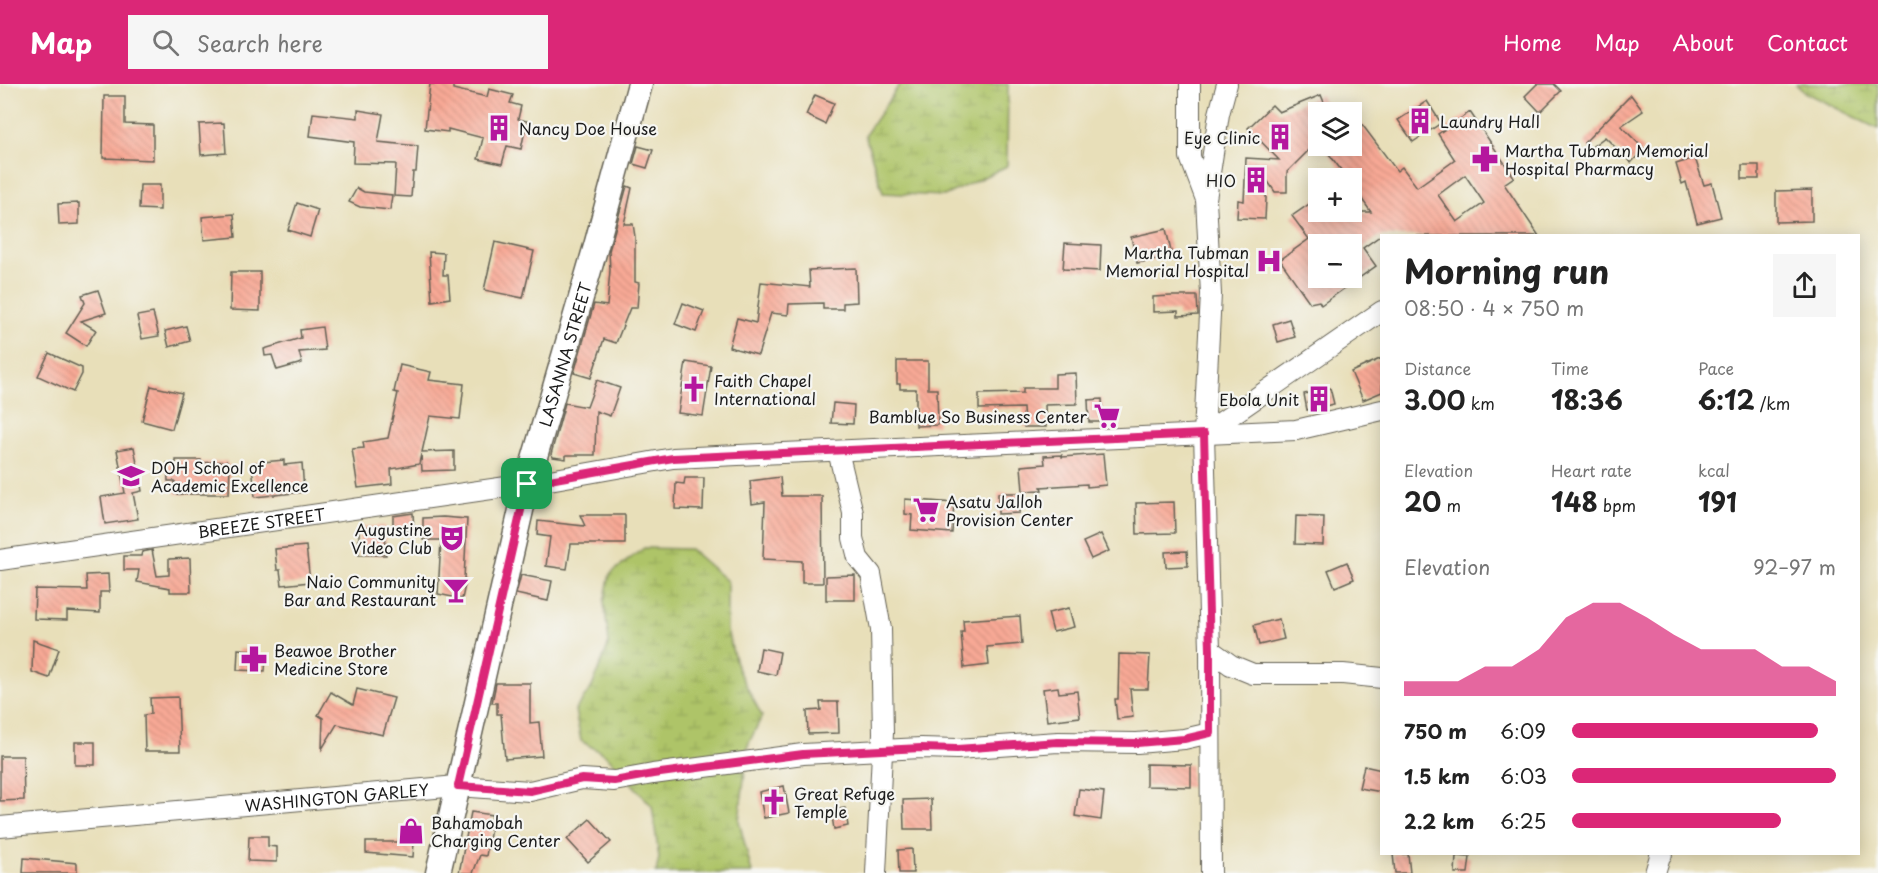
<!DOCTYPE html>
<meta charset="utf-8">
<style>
body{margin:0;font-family:"Playpen Sans",sans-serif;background:#f6f6f6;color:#222;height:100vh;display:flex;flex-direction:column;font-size:22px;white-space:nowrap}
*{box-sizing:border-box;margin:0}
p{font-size:20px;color:#767676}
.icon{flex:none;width:33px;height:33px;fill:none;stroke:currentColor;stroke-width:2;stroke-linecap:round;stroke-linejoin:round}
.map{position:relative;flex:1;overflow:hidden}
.drawer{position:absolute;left:1380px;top:150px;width:480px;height:621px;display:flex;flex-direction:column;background:#fff;border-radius:0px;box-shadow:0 3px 15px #0003}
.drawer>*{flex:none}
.controls{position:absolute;left:1308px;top:18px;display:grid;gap:12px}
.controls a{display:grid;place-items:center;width:54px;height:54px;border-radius:0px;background:#fff;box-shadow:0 3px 15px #0003;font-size:30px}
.pin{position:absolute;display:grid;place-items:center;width:51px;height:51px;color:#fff;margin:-26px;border-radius:12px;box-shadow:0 3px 9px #0006}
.round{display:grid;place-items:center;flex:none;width:63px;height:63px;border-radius:0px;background:#f6f6f6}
.headline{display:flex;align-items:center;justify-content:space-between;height:102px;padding:0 24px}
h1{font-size:33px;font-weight:700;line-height:45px}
.stats{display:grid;grid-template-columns:repeat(3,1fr);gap:9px;height:102px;padding:6px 24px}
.stats div{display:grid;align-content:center}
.stats b{font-size:26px;font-weight:700}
.stats small{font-size:16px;font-weight:400}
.stats p{font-size:16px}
.chart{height:168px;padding:12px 24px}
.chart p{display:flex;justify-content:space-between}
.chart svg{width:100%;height:108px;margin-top:6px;fill:#db2777;opacity:.7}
ul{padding:0 24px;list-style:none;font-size:20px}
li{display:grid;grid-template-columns:96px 72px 1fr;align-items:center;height:45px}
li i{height:15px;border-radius:8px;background:#db2777}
header{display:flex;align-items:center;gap:36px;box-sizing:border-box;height:84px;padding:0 30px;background:#db2777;color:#fff}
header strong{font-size:28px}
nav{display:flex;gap:33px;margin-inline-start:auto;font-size:21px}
.search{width:420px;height:54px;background:#f6f6f6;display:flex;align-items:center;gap:15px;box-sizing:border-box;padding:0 21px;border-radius:0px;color:#767676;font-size:22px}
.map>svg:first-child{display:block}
.wetland{fill:url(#wetland-marsh);stroke:#657042;stroke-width:1.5}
.building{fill:url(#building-back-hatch);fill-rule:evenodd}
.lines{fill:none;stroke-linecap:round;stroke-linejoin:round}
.minor-casing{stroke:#636053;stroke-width:22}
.tertiary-casing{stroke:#636053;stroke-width:27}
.minor{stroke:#fff;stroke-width:20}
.tertiary{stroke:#fff;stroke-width:24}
.route-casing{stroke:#fff;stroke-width:12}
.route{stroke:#db2777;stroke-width:8}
.labels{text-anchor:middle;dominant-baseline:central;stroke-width:4.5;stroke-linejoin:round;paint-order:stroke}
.poi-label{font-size:16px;fill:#1c1c1c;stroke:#f6f6f2;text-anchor:start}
.street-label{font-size:16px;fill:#1c1c1c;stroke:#f6f6f2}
</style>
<header>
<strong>Map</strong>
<div class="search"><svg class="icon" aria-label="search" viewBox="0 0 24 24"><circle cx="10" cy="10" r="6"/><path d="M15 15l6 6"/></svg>Search here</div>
<nav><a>Home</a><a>Map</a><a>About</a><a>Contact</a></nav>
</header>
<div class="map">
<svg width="1878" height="789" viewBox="0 0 1878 789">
<defs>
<pattern id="wetland-marsh" width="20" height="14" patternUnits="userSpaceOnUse" patternTransform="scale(1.5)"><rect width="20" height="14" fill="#aec468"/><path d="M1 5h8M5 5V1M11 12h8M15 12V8" fill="none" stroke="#95a85a"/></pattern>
<pattern id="building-back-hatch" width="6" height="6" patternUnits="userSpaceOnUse" patternTransform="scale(1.5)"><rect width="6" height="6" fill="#f8a995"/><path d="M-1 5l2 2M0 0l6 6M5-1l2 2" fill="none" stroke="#d49180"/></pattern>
</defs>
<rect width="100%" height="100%" fill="#f6f6f2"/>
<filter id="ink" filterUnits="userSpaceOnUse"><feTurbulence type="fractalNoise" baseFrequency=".0167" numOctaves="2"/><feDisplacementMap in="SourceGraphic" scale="12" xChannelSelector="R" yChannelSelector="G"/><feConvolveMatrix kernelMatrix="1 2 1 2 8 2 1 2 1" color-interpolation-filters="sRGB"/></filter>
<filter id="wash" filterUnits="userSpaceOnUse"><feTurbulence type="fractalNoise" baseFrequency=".008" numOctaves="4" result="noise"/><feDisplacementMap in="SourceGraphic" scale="24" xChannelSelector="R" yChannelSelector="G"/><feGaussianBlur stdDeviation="1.35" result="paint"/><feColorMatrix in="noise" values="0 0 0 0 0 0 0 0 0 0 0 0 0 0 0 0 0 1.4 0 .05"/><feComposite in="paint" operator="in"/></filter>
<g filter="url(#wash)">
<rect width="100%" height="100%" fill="#e8dfb9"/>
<g class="wetland">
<polygon points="900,0 1008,0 1007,82 944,112 883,109 865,51"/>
<polygon points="1796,0 1878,0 1878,45 1804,8"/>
<polygon points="644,464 690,465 727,497 727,547 738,586 762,632 748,661 739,737 752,789 656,789 659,774 652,722 606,671 581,657 575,626 592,603 609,559 604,518 610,490"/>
</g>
<g id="blocks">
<g class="building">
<polygon points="430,0 453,0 453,5 487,13 489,5 513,11 510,19 521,22 518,35 527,37 521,65 507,62 502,80 478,75 483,54 448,45 448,48 425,45"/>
<polygon points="1537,0 1554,0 1561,7 1540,28 1525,12"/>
<polygon points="815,11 834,19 825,40 806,31"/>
<polygon points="1321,11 1328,28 1318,28 1318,57 1287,88 1287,108 1275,108 1267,96 1265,135 1237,134 1238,116 1244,117 1246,74 1279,76 1248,44 1272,21 1279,28"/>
<polygon points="1631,11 1643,27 1621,42 1644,65 1631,79 1605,53 1589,65 1584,59"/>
<polygon points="104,12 125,12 125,40 153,41 153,76 103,74"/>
<polygon points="1427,17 1441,39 1413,58 1398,36"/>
<polygon points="358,26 383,30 378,58 418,62 416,88 413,88 411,113 394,112 396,80 353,79 354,58 310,52 313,29 358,34"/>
<path d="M1470 28 1514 93 1504 100 1539 152H1380L1363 164 1376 182 1321 221 1319 217 1310 219 1280 176 1309 155 1292 132 1318 114V128H1371L1352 101V94H1347L1323 62H1352V46L1361 39 1397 87 1402 83 1417 103 1455 76 1438 50ZM1465 91 1484 119 1457 138 1438 111ZM1318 160H1352V194H1318Z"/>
<polygon points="224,39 226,69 201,71 199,40"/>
<polygon points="638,62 653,66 647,84 633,80"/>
<polygon points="1695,74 1704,101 1712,99 1721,133 1697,139 1686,98 1682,100 1676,80"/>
<rect x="1742" y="81" width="17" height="14"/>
<polygon points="140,101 160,101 160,126 139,125"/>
<polygon points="627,102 632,104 624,140 633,140 635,153 635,198 639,199 637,224 630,224 616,259 604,255 591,294 574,289 594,220 607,222 610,186 609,167"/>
<polygon points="357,104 364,108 392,111 390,126 360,123 349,118"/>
<polygon points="1812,106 1812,137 1776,138 1776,107"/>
<polygon points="79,119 79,140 59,141 58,120"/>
<polygon points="297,119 318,126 310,153 288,146"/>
<polygon points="234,130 236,153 204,156 202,133"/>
<polygon points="1166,145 1172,172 1137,179 1131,153"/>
<polygon points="495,158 534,167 523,214 484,206"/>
<polygon points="1065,159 1101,161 1100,187 1063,185"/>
<polygon points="429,168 444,169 443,191 448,191 450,214 432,217"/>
<polygon points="856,184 857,218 843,219 843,225 823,225 823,219 789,220 788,231 771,229 758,271 729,263 737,234 756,239 761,198 810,203 809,186"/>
<polygon points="231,188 260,188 260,227 230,226"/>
<polygon points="98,206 106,229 81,237 96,246 86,262 66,249 85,219 82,211"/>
<polygon points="1171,212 1197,212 1198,231 1178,232 1178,227 1153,228 1153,213"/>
<polygon points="683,219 704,227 696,248 675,240"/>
<polygon points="153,229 159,252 142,255 137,232"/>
<polygon points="1289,235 1295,253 1278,258 1273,240"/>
<polygon points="186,242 190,257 169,263 165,247"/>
<polygon points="322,243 325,266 299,268 302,279 277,286 272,271 265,272 264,265 301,254 300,246"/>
<polygon points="49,269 82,284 82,290 73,308 38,292"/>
<polygon points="1382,274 1382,308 1363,316 1351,288"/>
<polygon points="897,277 928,277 928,305 937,305 938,341 916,342 916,305 900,305 900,300 897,300"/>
<polygon points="686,278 711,282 703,332 678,329"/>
<polygon points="400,281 431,288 429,296 464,300 460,335 430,332 422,368 454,367 454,386 422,387 421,370 419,380 391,385 392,400 358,404 352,365 364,364 363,358 388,354 398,309 394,308"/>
<polygon points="1076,289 1077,320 1045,321 1046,343 1024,343 1023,324 979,325 979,310 1023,309 1023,304 1055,304 1055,290"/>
<polygon points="597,296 620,304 610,332 596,327 595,371 566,371 566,375 553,373 551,370 565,319 587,323"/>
<polygon points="151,302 182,309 172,345 142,337"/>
<polygon points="1330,304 1334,320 1307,326 1304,310"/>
<polygon points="1102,315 1103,338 1089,338 1088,316"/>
<polygon points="833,319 854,321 853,340 831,339"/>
<polygon points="134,363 142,407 133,409 138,435 105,440 101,413 125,409 117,366"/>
<polygon points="1103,370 1106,401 1087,403 1087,400 1041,403 1042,406 1023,407 1021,382 1045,380 1044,372 1062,371 1062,373"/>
<polygon points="176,376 201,376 201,379 227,377 227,381 230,381 229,410 175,410 175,397 168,397 167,379 176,379"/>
<polygon points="284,376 284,381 302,379 304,408 255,413 252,379"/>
<polygon points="780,393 782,412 822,412 823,499 802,499 802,477 763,475 765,418 752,420 750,397"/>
<polygon points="685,394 704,394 703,426 675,425 676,399 684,400"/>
<polygon points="998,409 1020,409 1019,429 998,430"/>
<polygon points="905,415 954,419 952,449 911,446 912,431 905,430"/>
<polygon points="1174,418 1175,449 1137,450 1136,419"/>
<polygon points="413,429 414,447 393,447 393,432"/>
<polygon points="580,431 625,431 625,460 571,460 567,485 546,482 550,453 537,451 538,437 585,442"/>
<polygon points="1296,432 1324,433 1323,461 1295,460"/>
<polygon points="443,433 467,435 464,495 466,496 462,515 438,510 441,456 423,456 423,434"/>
<polygon points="385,442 386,471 359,471 359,443"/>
<polygon points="1101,450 1109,467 1091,475 1083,458"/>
<polygon points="306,462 310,498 282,501 280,486 277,486 275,465"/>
<polygon points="152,466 157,492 169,491 169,475 190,474 191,508 170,508 170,504 137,498 139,486 124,486 124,472 141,472 142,468"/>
<polygon points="1187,467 1188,482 1166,483 1165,468"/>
<polygon points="1347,478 1354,495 1335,503 1328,486"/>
<polygon points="108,490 109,508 100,508 100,529 67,527 67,536 34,535 35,505 87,506 86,491"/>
<polygon points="521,491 552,497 548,517 516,510"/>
<polygon points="855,491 855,516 826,516 826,492"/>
<polygon points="1069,524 1074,543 1053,548 1048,529"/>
<polygon points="1020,532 1022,560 987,563 989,581 964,584 961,548 964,548 963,536"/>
<polygon points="1279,535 1284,555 1259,561 1254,541"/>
<polygon points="33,556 59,565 49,594 32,588"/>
<polygon points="761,564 780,568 776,591 757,587"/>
<polygon points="238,565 252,566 266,573 265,587 237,586"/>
<polygon points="1119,570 1150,571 1148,605 1130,605 1133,633 1117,635 1115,615 1118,615"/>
<polygon points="496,599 530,599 530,639 539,638 542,672 505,675 501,630 497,630 497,619 492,619"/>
<polygon points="1058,603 1059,609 1077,607 1080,633 1047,637 1043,605"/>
<polygon points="357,605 394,614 383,651 337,640 322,665 323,634 318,631 331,608 353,621"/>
<polygon points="178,613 180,667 145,667 144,631 151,630 150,614"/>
<polygon points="820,618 838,618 839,649 808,650 807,627 821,626"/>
<rect x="75" y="658" width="20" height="23"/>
<polygon points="0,672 23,672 24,716 0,717"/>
<polygon points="1146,680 1191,681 1191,703 1146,702"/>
<polygon points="1364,682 1382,686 1382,708 1359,704"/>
<polygon points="784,702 789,729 764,734 759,708"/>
<polygon points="1079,705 1104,708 1101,736 1075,732"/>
<polygon points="931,715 932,745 904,745 903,716"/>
<polygon points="845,724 848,742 834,745 831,726"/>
<polygon points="471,728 492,731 490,750 486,772 480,771 473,789 459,789"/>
<polygon points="590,735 611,758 588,778 567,755"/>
<polygon points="249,752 268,752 268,762 277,763 277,778 248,777"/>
<polygon points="366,758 414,758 413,773 366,769"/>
<polygon points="912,765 913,789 899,789 898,766"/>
<polygon points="1393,770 1408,770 1410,789 1395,789"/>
<polygon points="1456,772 1470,773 1468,789 1455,789"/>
<polygon points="24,774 77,779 77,789 23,789"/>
</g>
</g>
</g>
<g filter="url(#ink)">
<use href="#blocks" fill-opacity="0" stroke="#636053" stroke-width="1.5"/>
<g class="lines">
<g class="minor-casing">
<g id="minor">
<polyline points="1190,0 1190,73 1205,113"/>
<polyline points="1204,350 1382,227"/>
<polyline points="838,367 853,429 853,454 858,474 871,490 881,545 883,649 876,789"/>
<path id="s1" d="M0 476 527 400 673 374 1296 346 1382 326"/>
<polyline points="1210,566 1231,581 1253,590 1343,590 1382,594"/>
<path id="s2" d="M0 743 457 702 530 707 582 695 614 697 653 690 803 670 921 664 957 665 1058 658 1137 659 1184 655 1210 649"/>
<polyline points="1211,789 1210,566 1204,350 1211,210 1206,115 1219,30 1227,0"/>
<polyline points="1655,789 1660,772 1662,770"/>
</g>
</g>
<g class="tertiary-casing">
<g id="tertiary">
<path id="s3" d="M438 789 527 400 596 162 640 0"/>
</g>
</g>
<use href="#minor" class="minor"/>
<use href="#tertiary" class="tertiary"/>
</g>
</g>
<g class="lines" filter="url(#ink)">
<g class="route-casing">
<polygon id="route" points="1204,350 1210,566 1210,649 1184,655 1137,659 1058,658 957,665 921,664 803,670 653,690 614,697 582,695 530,707 458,702 527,400 673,374"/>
</g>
<use href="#route" class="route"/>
</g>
<defs>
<g id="building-bare" transform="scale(2.07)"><path d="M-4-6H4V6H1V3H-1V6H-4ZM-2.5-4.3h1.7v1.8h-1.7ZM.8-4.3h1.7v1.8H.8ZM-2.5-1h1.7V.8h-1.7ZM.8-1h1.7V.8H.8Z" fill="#b5179e" stroke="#f6f6f2" stroke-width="2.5" paint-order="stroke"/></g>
<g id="pharmacy-bare" transform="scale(2.07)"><path d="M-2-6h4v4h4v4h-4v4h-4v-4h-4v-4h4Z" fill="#b5179e" stroke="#f6f6f2" stroke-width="2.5" paint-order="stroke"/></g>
<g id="hospital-bare" transform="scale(2.07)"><path d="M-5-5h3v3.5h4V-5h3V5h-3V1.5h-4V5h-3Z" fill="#b5179e" stroke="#f6f6f2" stroke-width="2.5" paint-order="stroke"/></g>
<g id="church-bare" transform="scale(2.07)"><path d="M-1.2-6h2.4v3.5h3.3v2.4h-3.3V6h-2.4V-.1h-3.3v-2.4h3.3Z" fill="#b5179e" stroke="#f6f6f2" stroke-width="2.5" paint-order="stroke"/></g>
<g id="supermarket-bare" transform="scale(2.07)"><path d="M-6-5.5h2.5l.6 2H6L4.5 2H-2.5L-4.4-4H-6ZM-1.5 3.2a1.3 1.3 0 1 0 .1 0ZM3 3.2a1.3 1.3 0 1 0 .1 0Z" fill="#b5179e" stroke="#f6f6f2" stroke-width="2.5" paint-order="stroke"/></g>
<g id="school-bare" transform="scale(2.07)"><path d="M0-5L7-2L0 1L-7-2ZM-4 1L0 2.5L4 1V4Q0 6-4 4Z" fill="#b5179e" stroke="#f6f6f2" stroke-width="2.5" paint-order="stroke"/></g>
<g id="theatre-bare" transform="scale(2.07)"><path d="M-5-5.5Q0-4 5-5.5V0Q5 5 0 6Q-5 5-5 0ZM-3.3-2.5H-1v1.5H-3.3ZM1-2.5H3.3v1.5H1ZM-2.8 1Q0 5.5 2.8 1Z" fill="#b5179e" stroke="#f6f6f2" stroke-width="2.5" paint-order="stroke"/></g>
<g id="bar-bare" transform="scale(2.07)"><path d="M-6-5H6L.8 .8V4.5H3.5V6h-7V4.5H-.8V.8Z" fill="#b5179e" stroke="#f6f6f2" stroke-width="2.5" paint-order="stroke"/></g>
<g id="shop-bare" transform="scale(2.07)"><path d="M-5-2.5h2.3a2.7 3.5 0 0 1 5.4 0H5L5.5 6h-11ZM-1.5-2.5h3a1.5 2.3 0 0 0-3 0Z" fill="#b5179e" stroke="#f6f6f2" stroke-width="2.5" paint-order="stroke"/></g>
</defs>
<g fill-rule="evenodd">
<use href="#building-bare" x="1420" y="37"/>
<use href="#building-bare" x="499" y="44"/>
<use href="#building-bare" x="1280" y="53"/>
<use href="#pharmacy-bare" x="1485" y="75"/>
<use href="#building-bare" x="1256" y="96"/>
<use href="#hospital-bare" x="1269" y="177"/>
<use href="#church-bare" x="694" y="305"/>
<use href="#building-bare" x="1319" y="315"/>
<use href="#supermarket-bare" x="1107" y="332"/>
<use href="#school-bare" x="131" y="392"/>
<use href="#supermarket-bare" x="926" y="426"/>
<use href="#theatre-bare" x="452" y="454"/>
<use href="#bar-bare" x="456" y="506"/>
<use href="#pharmacy-bare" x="254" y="575"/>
<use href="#church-bare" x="774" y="718"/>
<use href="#shop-bare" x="411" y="747"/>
</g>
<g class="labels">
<g class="poi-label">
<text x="1440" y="37">Laundry Hall</text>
<text x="519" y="44">Nancy Doe House</text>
<text x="1260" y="53" text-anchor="end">Eye Clinic</text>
<text x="1505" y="66">Martha Tubman Memorial<tspan x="1505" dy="18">Hospital Pharmacy</tspan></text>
<text x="1236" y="96" text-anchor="end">HIO</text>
<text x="1249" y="168" text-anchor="end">Martha Tubman<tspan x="1249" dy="18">Memorial Hospital</tspan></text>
<text x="714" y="296">Faith Chapel<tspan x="714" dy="18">International</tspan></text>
<text x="1299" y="315" text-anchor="end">Ebola Unit</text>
<text x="1087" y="332" text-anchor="end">Bamblue So Business Center</text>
<text x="151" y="383">DOH School of<tspan x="151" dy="18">Academic Excellence</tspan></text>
<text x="946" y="417">Asatu Jalloh<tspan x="946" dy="18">Provision Center</tspan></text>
<text x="432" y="445" text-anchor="end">Augustine<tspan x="432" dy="18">Video Club</tspan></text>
<text x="436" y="497" text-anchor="end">Naio Community<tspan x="436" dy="18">Bar and Restaurant</tspan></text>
<text x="274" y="566">Beawoe Brother<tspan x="274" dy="18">Medicine Store</tspan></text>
<text x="794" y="709">Great Refuge<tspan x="794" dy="18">Temple</tspan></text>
<text x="431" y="738">Bahamobah<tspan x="431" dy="18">Charging Center</tspan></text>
</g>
<g class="street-label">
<text stroke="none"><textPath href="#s3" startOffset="534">LASANNA STREET</textPath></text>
<text stroke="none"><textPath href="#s1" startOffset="264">BREEZE STREET</textPath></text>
<text stroke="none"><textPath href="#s2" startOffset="338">WASHINGTON GARLEY</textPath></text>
</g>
</g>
</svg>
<div class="controls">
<a><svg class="icon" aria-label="layers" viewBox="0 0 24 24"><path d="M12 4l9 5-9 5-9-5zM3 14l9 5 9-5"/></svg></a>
<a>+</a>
<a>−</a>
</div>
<div class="pin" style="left:527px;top:400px;background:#1e9e55"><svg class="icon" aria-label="arrive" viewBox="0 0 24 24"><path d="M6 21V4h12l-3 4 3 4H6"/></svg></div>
<section class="drawer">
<div class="headline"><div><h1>Morning run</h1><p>08:50 · 4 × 750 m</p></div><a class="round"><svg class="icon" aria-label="share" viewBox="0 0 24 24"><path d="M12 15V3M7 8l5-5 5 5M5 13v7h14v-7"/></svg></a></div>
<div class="stats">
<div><p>Distance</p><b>3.00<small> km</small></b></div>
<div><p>Time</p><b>18:36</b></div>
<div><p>Pace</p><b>6:12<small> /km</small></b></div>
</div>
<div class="stats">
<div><p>Elevation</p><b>20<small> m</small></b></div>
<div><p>Heart rate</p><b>148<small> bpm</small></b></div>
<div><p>kcal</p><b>191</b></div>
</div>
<div class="chart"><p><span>Elevation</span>92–97 m</p>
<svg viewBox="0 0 160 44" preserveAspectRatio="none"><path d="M0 44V38L10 38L20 38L30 32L40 32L50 25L60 12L70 6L80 6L90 12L100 19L110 25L120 25L130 25L140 32L150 32L160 38V44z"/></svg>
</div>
<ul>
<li><b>750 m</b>6:09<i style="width:93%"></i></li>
<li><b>1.5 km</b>6:03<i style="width:100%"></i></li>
<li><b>2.2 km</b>6:25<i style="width:79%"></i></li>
</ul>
</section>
</div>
